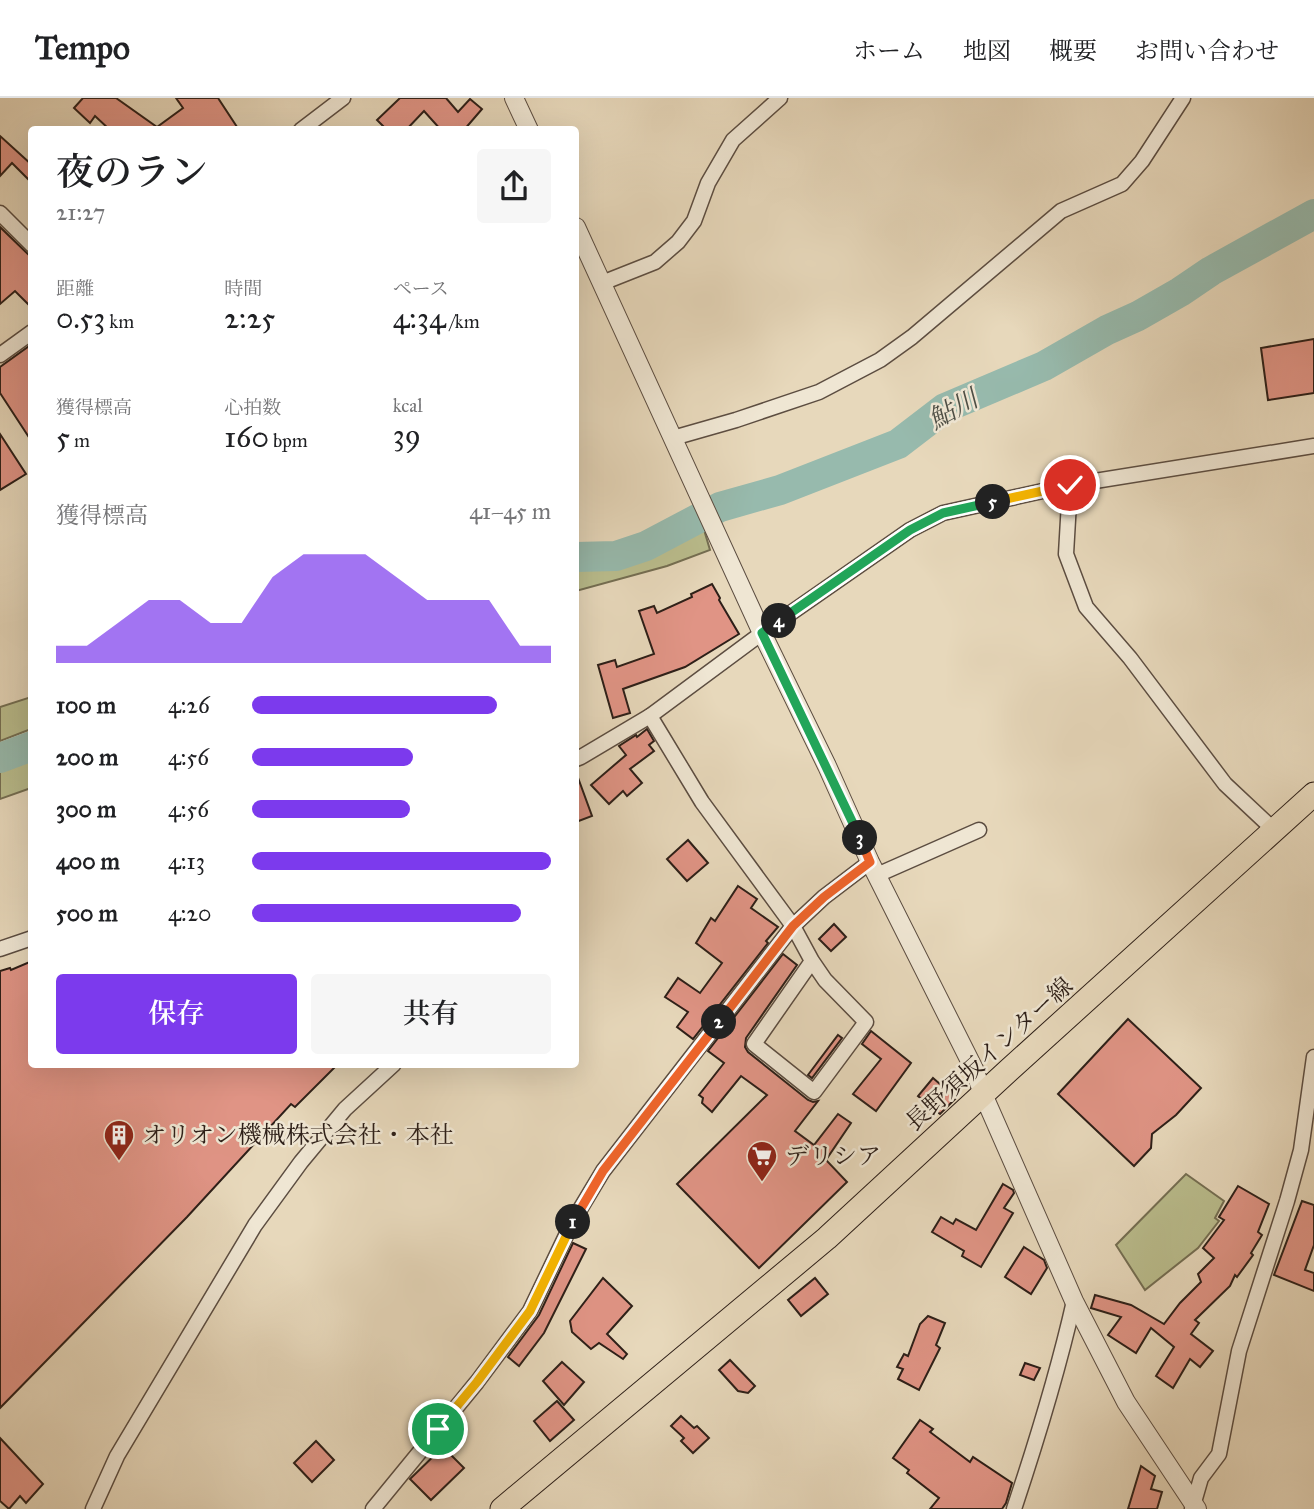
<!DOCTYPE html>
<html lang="ja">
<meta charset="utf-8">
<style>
body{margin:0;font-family:"IM FELL Great Primer","Noto Serif JP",serif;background:#f6f6f6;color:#202124;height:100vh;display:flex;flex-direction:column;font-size:26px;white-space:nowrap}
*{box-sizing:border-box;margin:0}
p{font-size:23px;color:#757577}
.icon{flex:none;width:38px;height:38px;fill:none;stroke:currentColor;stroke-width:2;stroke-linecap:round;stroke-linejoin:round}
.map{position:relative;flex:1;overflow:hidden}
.sheet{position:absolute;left:28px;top:28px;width:551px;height:942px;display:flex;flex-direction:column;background:#fff;border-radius:7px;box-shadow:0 7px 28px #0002}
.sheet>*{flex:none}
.pin{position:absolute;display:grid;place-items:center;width:60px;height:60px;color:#fff;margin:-30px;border:4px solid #fff;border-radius:50%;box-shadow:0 2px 7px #0007}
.km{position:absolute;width:35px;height:35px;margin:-18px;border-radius:50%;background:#222;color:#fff;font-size:19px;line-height:35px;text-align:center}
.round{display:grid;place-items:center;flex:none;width:74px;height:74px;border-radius:7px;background:#f6f6f6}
.overview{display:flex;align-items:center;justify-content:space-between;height:119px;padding:0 28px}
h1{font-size:38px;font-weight:600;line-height:52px}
.metrics{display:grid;grid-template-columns:repeat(3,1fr);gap:10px;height:119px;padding:7px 28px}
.metrics div{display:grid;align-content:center}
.metrics b{font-size:30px;font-weight:600}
.metrics small{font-size:19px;font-weight:400}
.metrics p{font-size:19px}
.chart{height:196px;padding:14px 28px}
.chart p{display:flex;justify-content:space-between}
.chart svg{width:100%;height:126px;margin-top:7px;fill:#7c3aed;opacity:.7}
.button{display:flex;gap:14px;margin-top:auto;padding:14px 28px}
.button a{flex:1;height:80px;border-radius:7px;background:#7c3aed;color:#fff;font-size:28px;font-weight:600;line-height:80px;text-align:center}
.button a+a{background:#f6f6f6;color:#202124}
ul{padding:0 28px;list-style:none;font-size:23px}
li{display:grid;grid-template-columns:112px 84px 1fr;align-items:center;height:52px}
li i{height:18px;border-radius:9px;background:#7c3aed}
header{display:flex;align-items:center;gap:42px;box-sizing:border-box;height:98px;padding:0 35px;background:#fff;border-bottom:2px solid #e0e0e0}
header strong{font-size:33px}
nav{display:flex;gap:38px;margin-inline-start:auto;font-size:24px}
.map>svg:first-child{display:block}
.green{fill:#babd8d;stroke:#746e52;stroke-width:2}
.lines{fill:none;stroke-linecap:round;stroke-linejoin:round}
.river{stroke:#97baad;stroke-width:30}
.building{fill:#e09485;stroke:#2d1f18;stroke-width:2}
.minor-casing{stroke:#5c4d41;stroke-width:17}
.tertiary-casing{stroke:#5c4d41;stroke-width:20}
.primary-casing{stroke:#2d1f18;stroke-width:25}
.minor{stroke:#efe6d3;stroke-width:14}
.tertiary{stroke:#efe6d3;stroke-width:18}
.primary{stroke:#e7d8bb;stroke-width:23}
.split-1-casing{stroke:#fff;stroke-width:14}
.split-2-casing{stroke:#fff;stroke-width:14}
.split-3-casing{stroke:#fff;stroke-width:14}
.split-4-casing{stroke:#fff;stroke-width:14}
.split-5-casing{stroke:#fff;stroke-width:14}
.split-6-casing{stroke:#fff;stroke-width:14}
.split-1{stroke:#f5b400;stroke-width:9}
.split-2{stroke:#f0652b;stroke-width:9}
.split-3{stroke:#f0652b;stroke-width:9}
.split-4{stroke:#22a559;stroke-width:9}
.split-5{stroke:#22a559;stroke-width:9}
.split-6{stroke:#f5b400;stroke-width:9}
.labels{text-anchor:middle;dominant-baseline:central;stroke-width:5;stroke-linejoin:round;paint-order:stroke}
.street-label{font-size:24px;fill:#2d1f18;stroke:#efe6d3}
.poi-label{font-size:24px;fill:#2d1f18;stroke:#efe6d3;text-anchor:start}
.water-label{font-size:26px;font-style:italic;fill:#4d4e45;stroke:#efe6d3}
</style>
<header>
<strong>Tempo</strong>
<nav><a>ホーム</a><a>地図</a><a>概要</a><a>お問い合わせ</a></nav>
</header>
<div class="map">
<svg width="1314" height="1411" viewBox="0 0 1314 1411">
<rect width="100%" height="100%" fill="#e7d8bb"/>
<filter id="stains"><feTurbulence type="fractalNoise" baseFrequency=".00286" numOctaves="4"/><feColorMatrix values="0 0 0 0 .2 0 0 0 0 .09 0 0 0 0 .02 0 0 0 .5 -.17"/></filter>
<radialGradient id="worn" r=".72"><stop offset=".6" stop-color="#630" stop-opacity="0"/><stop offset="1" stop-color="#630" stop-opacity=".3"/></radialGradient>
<g class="green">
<polygon points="702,425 710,452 667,468 576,493 576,466 595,463 629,465"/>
<polygon points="31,599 31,631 0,643 0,609"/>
<polygon points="31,656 31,690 0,701 0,667"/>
<polygon points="1186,1076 1224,1103 1215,1120 1219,1123 1198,1150 1145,1192 1116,1147"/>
</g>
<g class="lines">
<g class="river">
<polyline points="576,459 616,458 646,448 720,409 780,392 898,346 945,310 1044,268 1107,232 1138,218 1180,194 1211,173 1314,116"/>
<polyline points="0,660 32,648"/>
</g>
</g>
<g class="building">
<polygon points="83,0 116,0 157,29 183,10 176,0 218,0 239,32 110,32 95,18 90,25 74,10"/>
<polygon points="400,0 446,0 458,14 470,1 482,11 464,32 441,32 424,13 406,32 387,32 377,22"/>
<polygon points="0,38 32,67 32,85 12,65 0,78"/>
<polygon points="0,129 32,160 32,210 15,193 0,206"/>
<polygon points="1314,241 1314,295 1268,302 1261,250"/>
<polygon points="32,246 32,344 0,295 0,269"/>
<polygon points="0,336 26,376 0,392"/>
<polygon points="712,486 720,500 719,502 739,536 685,569 623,591 630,615 613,620 598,567 615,562 617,569 654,556 639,513 654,508 657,515 692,499 691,496"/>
<polygon points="647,631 654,643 649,647 654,653 630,671 642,685 627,698 623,693 609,706 591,687 626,657 619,648 636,637 637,639"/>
<polygon points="576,677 577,677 592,718 576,724"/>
<polygon points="688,742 708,765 687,783 667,761"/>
<polygon points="738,788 757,801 751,810 778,829 766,843 768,845 693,941 677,929 688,914 665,899 678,880 700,895 722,865 696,845 711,820 715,823"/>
<polygon points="834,826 846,839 831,853 819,841"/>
<polygon points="783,856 797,867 746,940 745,949 748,954 808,1002 813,1004 818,1003 795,1033 814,1047 838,1016 851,1025 826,1062 847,1084 759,1170 677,1086 767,997 741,978 712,1014 702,1005 703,1000 699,997 724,965 708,953"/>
<polygon points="32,863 32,966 338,966 295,1009 291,1006 187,1119 0,1310 0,873 10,870 11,872"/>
<polygon points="1128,921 1201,990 1176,1017 1152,1036 1151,1050 1134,1068 1058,996"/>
<polygon points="871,933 911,965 876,1013 853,996 881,961 862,946"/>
<polygon points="838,937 842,940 812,980 808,977"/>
<polygon points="933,980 956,1000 940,1016 918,998"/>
<polygon points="1003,1086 1013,1092 1014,1095 1004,1110 1013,1115 981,1169 962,1158 964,1153 932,1134 941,1119 953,1126 956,1121 976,1132"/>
<polygon points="1238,1088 1269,1106 1258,1134 1262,1137 1251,1155 1253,1157 1237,1179 1235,1177 1230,1188 1195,1222 1199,1225 1191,1236 1213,1253 1200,1269 1190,1261 1173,1290 1156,1278 1174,1249 1151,1230 1136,1255 1108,1237 1121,1219 1091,1210 1095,1197 1131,1207 1164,1226 1180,1205 1201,1184 1198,1176 1214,1160 1203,1150 1224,1122 1219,1119"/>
<polygon points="1302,1103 1314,1107 1314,1147 1305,1172 1314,1175 1314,1193 1274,1177"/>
<polygon points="573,1145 586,1151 544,1235 519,1268 508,1259 539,1217"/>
<polygon points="1024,1149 1044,1162 1047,1170 1031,1196 1005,1179"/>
<polygon points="603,1180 632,1208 607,1236 627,1256 623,1261 599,1245 591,1251 572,1234 570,1223"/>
<polygon points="815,1180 828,1196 801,1218 788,1202"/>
<polygon points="928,1218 945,1225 936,1247 940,1250 919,1292 898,1281 903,1271 897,1269 904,1256 908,1258 920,1226"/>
<polygon points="730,1262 755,1288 748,1295 738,1293 719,1272"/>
<polygon points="562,1264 584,1284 564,1307 543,1283"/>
<polygon points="1025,1265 1040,1270 1034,1282 1020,1277"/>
<polygon points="557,1303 574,1322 550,1343 534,1323"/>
<polygon points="681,1318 694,1330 697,1328 709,1340 693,1355 681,1343 684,1340 671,1328"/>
<polygon points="920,1322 933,1331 930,1334 970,1364 973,1359 1012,1385 1006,1405 1002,1411 930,1411 939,1400 907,1375 909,1372 893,1360"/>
<polygon points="0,1340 43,1386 26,1405 20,1398 9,1411 0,1403"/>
<polygon points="316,1343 334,1362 312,1384 294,1365"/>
<polygon points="443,1349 464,1370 431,1402 410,1381"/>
<polygon points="1141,1368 1155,1378 1151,1391 1162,1394 1157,1411 1128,1411"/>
</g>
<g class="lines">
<g class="minor-casing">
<g id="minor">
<polyline points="301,32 343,0"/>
<polyline points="0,115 32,147"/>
<polyline points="602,185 655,164 678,144 694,123 708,85 733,42 780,0"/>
<polyline points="0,257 32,234"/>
<polyline points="673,340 736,322 819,294 880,262 912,239 1061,113 1122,86 1142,63 1183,0"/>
<polyline points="1070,387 1066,456 1086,509 1130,560 1225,686 1274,732"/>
<polyline points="650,618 702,704 793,828 812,863 825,882 866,924 814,994 754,946 812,863"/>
<polyline points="576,661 581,659 650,618 762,535 910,432 943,415 1070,387 1314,348"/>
<polyline points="877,777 979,732"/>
<polyline points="0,851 32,840"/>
<polyline points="93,1411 117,1358 255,1127 301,1064 345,1011 394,966"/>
<polyline points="373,1411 477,1284 530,1213 573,1123 603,1073 793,828 824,799 870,764"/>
<path d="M1014 1411C1037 1342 1058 1274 1074 1203"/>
<polyline points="1192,1411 1201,1380 1219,1356 1239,1253 1287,1103 1301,1052 1314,959"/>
</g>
</g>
<g class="tertiary-casing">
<g id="tertiary">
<polyline points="514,0 529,32"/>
<polyline points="576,129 762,535 827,668 870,764 974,971 983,996 1074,1203 1126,1304 1197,1411"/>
</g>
</g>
<g class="primary-casing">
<polyline id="primary" points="502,1411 827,1140 1009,972 1314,696"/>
</g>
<use href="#minor" class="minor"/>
<use href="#tertiary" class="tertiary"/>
<use href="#primary" class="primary"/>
</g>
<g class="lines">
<g class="split-1-casing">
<polyline id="split-1" points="438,1331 477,1284 530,1213 573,1124"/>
</g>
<g class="split-2-casing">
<polyline id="split-2" points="573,1124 603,1073 719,924"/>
</g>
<g class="split-3-casing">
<polyline id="split-3" points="719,924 793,828 824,799 870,764 860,740"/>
</g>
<g class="split-4-casing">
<polyline id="split-4" points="779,523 762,535 860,740"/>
</g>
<g class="split-5-casing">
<polyline id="split-5" points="779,523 910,432 943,415 993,404"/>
</g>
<g class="split-6-casing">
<polyline id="split-6" points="993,404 1070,387"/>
</g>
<use href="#split-1" class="split-1"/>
<use href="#split-2" class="split-2"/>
<use href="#split-3" class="split-3"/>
<use href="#split-4" class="split-4"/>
<use href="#split-5" class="split-5"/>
<use href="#split-6" class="split-6"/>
</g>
<defs>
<g id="building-pin" transform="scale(1.575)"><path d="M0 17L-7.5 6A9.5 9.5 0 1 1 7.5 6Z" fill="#8f2418" stroke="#efe6d3"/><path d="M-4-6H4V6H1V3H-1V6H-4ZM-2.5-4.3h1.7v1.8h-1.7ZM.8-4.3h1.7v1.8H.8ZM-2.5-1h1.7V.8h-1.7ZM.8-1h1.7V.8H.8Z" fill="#fff"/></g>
<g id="supermarket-pin" transform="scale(1.575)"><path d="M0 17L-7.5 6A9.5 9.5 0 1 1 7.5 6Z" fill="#8f2418" stroke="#efe6d3"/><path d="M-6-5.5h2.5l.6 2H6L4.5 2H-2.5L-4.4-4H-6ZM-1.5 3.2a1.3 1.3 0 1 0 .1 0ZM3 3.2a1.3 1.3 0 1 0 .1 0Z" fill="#fff"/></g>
</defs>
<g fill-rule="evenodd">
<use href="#building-pin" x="119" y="1037"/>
<use href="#supermarket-pin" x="762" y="1058"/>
</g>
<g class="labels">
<g class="street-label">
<text transform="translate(989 956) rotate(-42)">長野須坂インター線</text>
</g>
<g class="poi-label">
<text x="142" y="1037">オリオン機械株式会社・本社</text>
<text x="785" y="1058">デリシア</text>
</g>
<g class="water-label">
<text transform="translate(953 311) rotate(-29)">鮎川</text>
</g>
</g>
<rect width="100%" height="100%" filter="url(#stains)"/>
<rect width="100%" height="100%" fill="url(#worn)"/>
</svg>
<div class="pin" style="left:438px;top:1331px;background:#1e9e55"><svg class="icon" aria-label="arrive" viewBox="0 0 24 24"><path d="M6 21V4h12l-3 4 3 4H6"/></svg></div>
<div class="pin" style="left:1070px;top:387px;background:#d93025"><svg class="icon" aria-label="check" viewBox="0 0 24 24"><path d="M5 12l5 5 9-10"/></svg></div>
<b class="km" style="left:573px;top:1124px">1</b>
<b class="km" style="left:719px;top:924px">2</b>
<b class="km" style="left:860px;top:740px">3</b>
<b class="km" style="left:779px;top:523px">4</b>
<b class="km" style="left:993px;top:404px">5</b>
<section class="sheet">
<div class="overview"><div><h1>夜のラン</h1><p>21:27</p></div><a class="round"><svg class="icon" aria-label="share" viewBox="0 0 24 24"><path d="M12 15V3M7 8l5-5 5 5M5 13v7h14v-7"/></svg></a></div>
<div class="metrics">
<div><p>距離</p><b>0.53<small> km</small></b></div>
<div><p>時間</p><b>2:25</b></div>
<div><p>ペース</p><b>4:34<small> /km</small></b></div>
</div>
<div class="metrics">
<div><p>獲得標高</p><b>5<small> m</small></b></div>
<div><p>心拍数</p><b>160<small> bpm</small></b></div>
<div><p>kcal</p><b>39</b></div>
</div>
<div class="chart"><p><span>獲得標高</span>41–45 m</p>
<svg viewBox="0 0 160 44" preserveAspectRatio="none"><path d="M0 44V38L10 38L20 30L30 22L40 22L50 30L60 30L70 14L80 6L90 6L100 6L110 14L120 22L130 22L140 22L150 38L160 38V44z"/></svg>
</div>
<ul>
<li><b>100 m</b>4:26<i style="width:82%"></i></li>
<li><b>200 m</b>4:56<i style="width:54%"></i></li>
<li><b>300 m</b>4:56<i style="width:53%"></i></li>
<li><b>400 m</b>4:13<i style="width:100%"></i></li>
<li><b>500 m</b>4:20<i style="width:90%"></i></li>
</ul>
<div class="button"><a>保存</a><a>共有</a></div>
</section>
</div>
